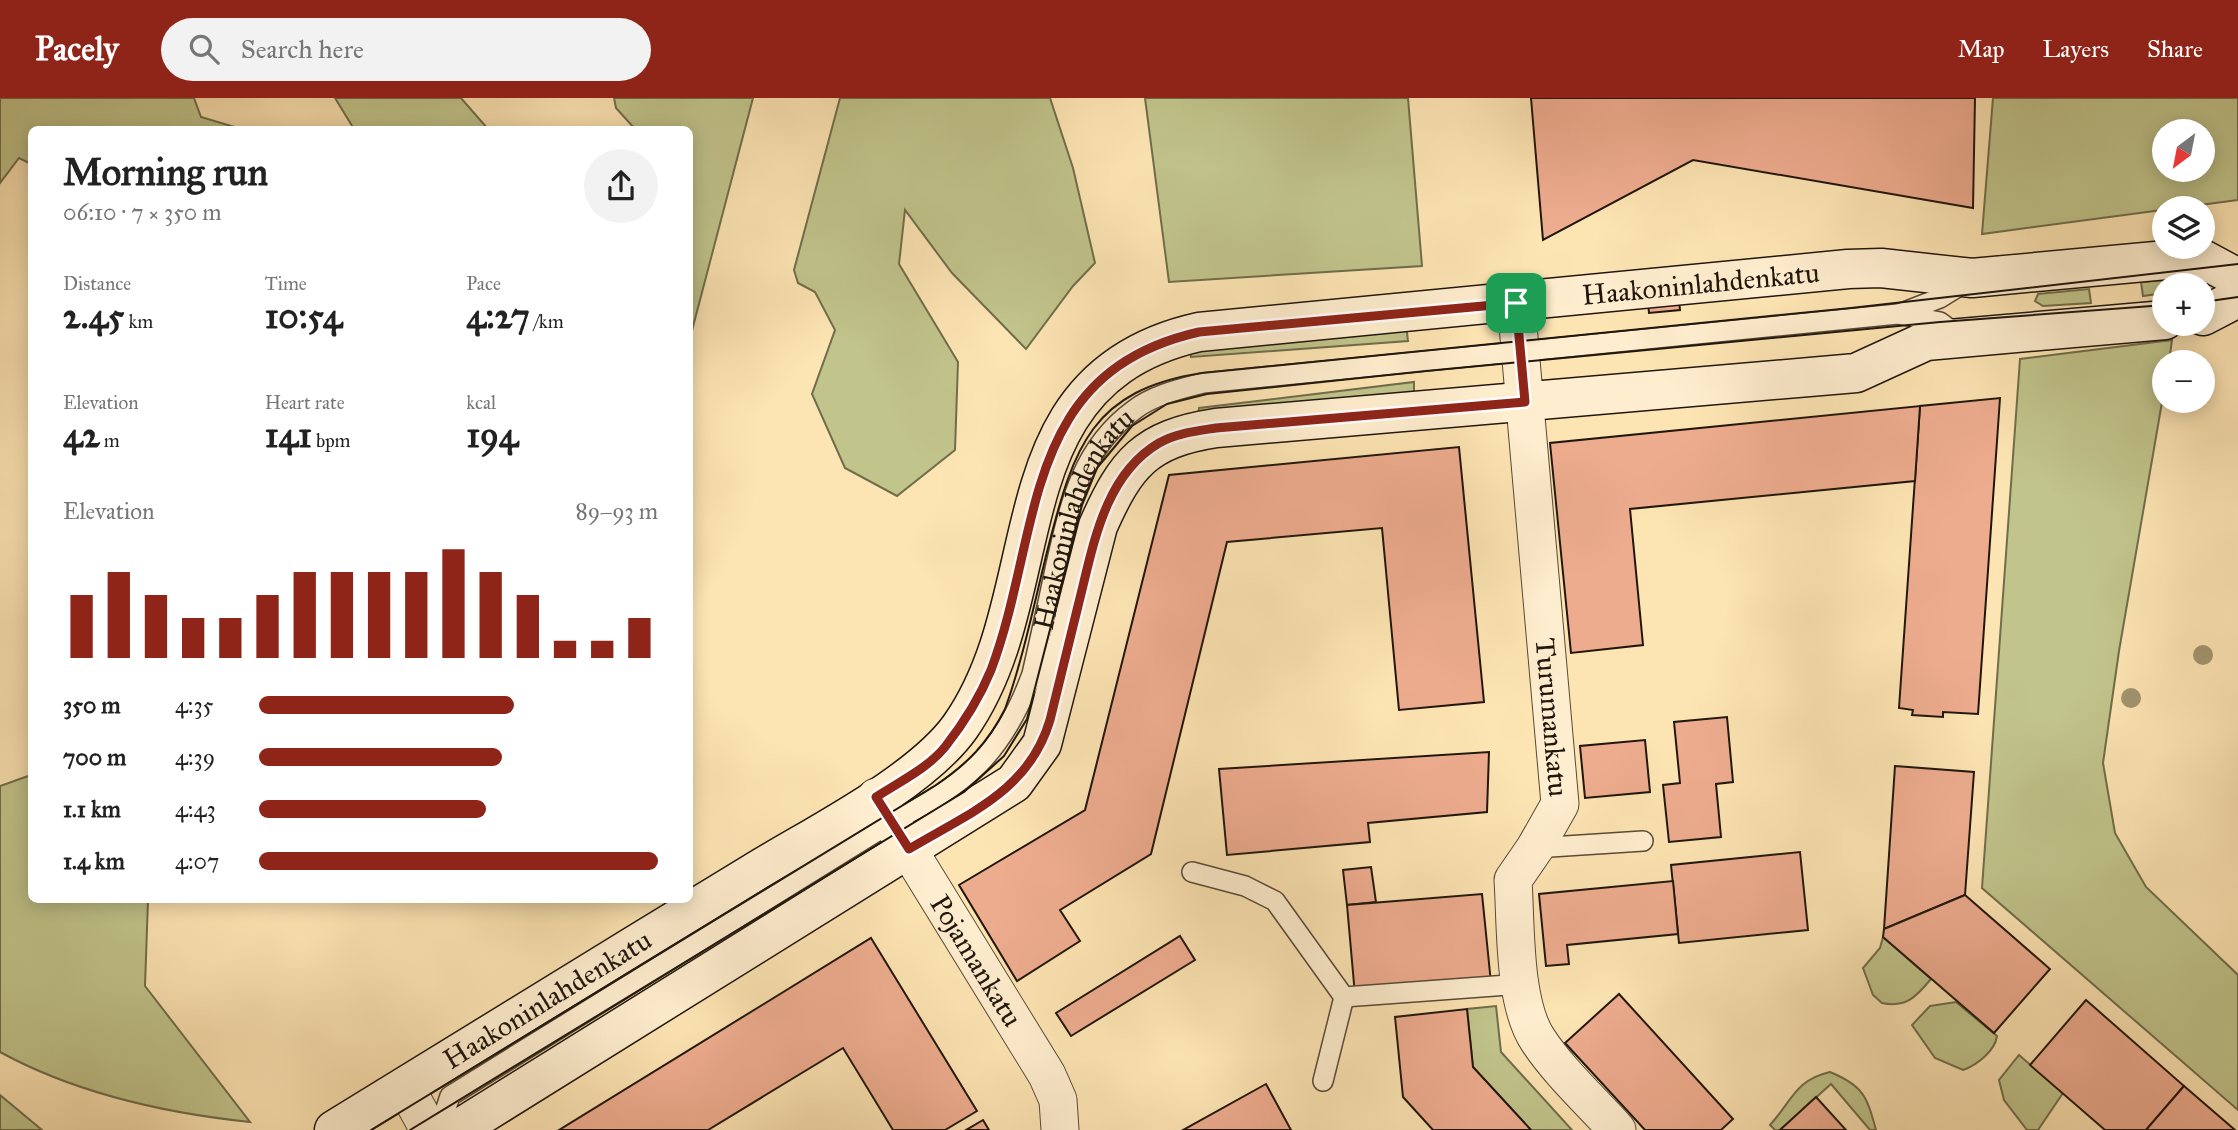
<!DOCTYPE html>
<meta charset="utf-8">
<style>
body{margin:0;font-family:"IM FELL Great Primer",serif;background:#f2f2f2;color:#222;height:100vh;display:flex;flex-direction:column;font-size:26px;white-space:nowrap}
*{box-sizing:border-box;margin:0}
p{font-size:23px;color:#767676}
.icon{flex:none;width:38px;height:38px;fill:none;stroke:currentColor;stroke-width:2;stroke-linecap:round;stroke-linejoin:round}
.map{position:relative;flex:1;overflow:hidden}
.details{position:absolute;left:28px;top:28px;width:665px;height:777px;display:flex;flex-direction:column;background:#fff;border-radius:10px;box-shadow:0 4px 18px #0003}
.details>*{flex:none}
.needle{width:46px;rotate:212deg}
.controls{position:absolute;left:2152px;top:21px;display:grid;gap:14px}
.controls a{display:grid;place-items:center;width:63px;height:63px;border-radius:50%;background:#fff;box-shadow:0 4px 18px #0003;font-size:35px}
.pin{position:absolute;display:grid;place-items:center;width:60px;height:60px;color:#fff;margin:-30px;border-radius:14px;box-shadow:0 4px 10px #0006}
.round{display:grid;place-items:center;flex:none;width:74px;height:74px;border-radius:37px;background:#f2f2f2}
.overview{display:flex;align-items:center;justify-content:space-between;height:119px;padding:0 35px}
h1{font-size:38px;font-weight:700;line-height:52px}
.stats{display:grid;grid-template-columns:repeat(3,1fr);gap:10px;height:119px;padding:7px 35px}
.stats div{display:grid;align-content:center}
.stats b{font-size:35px;font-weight:700}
.stats small{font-size:19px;font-weight:400}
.stats p{font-size:19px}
.chart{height:196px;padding:14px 35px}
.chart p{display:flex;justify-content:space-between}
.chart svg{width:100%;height:126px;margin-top:7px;stroke:#8f2418;stroke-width:6}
ul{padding:0 35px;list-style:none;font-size:23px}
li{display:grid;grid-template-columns:112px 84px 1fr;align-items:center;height:52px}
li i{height:18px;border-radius:9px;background:#8f2418}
header{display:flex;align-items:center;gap:42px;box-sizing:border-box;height:98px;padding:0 35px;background:#8f2418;color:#fff}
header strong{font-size:33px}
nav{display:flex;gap:38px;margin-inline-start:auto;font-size:24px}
.search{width:490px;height:63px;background:#f2f2f2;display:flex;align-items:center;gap:18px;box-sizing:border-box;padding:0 24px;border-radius:38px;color:#767676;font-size:26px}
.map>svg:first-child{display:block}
.green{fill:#c1c48b;stroke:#706d4c;stroke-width:2;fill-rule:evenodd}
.building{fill:#eeac8f;stroke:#20160e;stroke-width:2}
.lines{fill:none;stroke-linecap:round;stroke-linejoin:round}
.lane-casing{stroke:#574a37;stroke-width:22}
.street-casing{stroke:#574a37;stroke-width:39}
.secondary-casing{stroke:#20160e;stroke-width:41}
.lane{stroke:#feedce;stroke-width:19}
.street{stroke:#feedce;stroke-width:37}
.secondary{stroke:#feedce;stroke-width:38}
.tram{stroke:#20160e;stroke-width:2}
.tree{fill:#a29470}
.route-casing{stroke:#fff;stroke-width:14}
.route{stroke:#8f2418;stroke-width:9}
.labels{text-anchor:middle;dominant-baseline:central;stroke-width:5;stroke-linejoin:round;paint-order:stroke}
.street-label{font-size:28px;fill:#20160e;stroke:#feedce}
</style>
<header>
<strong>Pacely</strong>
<div class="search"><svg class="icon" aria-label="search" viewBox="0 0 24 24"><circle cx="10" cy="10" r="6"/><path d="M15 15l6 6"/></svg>Search here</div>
<nav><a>Map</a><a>Layers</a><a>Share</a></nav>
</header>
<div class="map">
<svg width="2238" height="1032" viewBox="0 0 2238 1032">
<rect width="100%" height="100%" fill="#fde4b3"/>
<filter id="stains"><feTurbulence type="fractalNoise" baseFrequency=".00286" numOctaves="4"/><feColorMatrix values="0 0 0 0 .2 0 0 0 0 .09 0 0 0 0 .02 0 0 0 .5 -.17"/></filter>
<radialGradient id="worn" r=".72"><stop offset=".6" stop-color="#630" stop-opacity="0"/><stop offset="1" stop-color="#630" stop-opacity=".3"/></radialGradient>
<g class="green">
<polygon points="0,0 194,0 201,19 241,31 32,32 31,66 19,60 0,85"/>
<polygon points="335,0 461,0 488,31 354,31"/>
<polygon points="614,0 753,0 690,240 690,32 635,31 616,10"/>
<polygon points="840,0 1050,0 1073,70 1095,165 1073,188 1026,251 952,175 905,112 899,166 958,264 955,352 897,398 845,370 812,296 835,232 815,194 798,185 794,172"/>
<polygon points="1145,0 1408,0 1422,168 1169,184"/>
<path d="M1993 0H2238V102L1982 136ZM2165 33H2203V72H2165Z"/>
<polygon points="2205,179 2210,186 2207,190 2165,187 2165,195 2143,198 2141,184"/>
<polygon points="2089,191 2091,205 2043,208 2035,203 2038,196"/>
<polygon points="1406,226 1408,243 1191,259 1190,249"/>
<polygon points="2172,242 2169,264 2165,264 2165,287 2119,553 2103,665 2115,735 2146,789 2238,877 2238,1012 1982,790 2020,261"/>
<polygon points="1414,284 1414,300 1198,319 1199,310"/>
<path d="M31 677 32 802H148L145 888 250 1024C164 1015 77 996 0 954V688Z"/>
<path d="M1883 839 1931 881C1916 899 1906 910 1882 905L1873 897 1863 870 1880 850Z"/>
<path d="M1956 904 1997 938C1995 953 1977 967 1963 972L1935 960 1912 927 1930 908Z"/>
<polygon points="1496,908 1501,954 1572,1032 1531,1032 1473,969 1467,911"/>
<polygon points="2019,957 2063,995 2038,1032 2027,1032 2004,1002 1999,982"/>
<path d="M1830 974C1864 988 1867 999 1876 1032H1870L1831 986 1780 1032H1775L1770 1027C1792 1003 1795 982 1830 974Z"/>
<polygon points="0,997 42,1032 0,1032"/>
</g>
<g class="building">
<polygon points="1531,0 1975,0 1973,110 1693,62 1543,142"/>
<polygon points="1679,202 1680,212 1649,215 1648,205"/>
<polygon points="2000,300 1978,616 1943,614 1943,619 1912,617 1913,612 1899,610 1920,308"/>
<polygon points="1920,308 1915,383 1630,411 1643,547 1571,555 1550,345"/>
<polygon points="1459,349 1484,604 1399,612 1382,430 1227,444 1151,756 1060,812 1080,843 1017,883 959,787 1085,712 1169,377"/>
<polygon points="1727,619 1733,684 1716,686 1721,739 1669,744 1663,687 1680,685 1674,624"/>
<polygon points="1645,642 1650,694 1585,700 1580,648"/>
<polygon points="1489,654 1487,714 1368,725 1370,744 1227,757 1219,671"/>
<polygon points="1895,668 1974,674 1965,797 1884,831"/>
<polygon points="1800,754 1808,832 1679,845 1671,767"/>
<polygon points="1371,769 1376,804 1347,807 1343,772"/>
<polygon points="1673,783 1678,836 1567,847 1569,866 1546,868 1539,796"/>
<polygon points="1482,796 1491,885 1355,897 1347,807"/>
<polygon points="1965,797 2050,871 1994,935 1883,839 1884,831"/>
<polygon points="1180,838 1195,862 1071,938 1056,915"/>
<polygon points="871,840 977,1013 945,1032 893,1032 843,950 708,1032 559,1032"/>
<polygon points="1619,896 1733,1021 1721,1032 1645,1032 1565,945"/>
<polygon points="2086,902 2184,988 2146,1032 2105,1032 2030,967"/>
<polygon points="1467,911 1473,969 1531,1032 1433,1032 1403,999 1395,919"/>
<polygon points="1266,986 1291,1032 1183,1032"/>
<polygon points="2184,988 2235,1032 2146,1032"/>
<polygon points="1816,999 1846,1032 1780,1032"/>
<polygon points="983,1022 989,1032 966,1032"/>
</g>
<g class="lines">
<g class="lane-casing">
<g id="lane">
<polyline points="1899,216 1940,200 1966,184"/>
<polyline points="1535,750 1643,743"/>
<polyline points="1192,774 1245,788 1275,803 1344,899 1323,983"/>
<polyline points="1344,899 1522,886"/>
<path id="s1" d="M439 1032 450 998 892 724C966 686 1003 656 1032 576 1040 541 1048 506 1055 471 1069 411 1080 351 1134 312 1153 297 1180 291 1203 285L1898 216 1940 224 1956 236"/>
</g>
</g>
<g class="street-casing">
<g id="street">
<path id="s2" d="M1516 205 1560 706 1535 750 1513 782C1516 826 1513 905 1538 942 1559 974 1591 1003 1617 1032"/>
<path id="s3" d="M876 699 1047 977 1058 1002 1060 1032"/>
<polyline points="405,988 429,1032"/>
</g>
</g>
<g class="secondary-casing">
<g id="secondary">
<polyline points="2203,218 2238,200"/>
<path id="s4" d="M334 1032C474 946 613 860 753 775 813 738 920 685 960 629 1056 493 990 281 1199 234L1848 171 1881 170 1972 180 2199 159 2238 180"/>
<path d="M457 1032 1014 685 1042 646 1098 428C1126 365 1145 341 1216 330L1856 275 1926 243 2165 222"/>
</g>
</g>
<use href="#lane" class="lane"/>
<use href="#street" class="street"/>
<use href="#secondary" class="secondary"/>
<g class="tram">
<polyline points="2203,204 2238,199"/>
<path d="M371 1032 936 687C967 666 988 645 1005 611 1024 558 1035 501 1049 446 1074 349 1092 292 1202 275L1851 210 2238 166"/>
<polyline points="410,1032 964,694 1004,658 1027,621 1082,407 1097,370 1132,328 1167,306 1207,296 1426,273 1940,224 2165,207"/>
</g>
</g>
<g class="tree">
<circle cx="2203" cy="557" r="10"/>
<circle cx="2131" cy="600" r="10"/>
</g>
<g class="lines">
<g class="route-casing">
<path id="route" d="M1516 205 1525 304 1216 330C1197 333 1176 335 1159 345 1103 378 1093 450 1078 508 1069 546 1059 584 1050 622 1029 693 969 715 909 751L876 699C899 684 928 670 945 649 963 626 980 599 991 572 1043 434 1019 275 1199 234Z"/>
</g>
<use href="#route" class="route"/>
</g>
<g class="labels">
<g class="street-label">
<text stroke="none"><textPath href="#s4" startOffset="1740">Haakoninlahdenkatu</textPath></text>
<text stroke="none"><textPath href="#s1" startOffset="931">Haakoninlahdenkatu</textPath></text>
<text stroke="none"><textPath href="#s2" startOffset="416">Turumankatu</textPath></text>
<text stroke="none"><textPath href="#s3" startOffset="192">Pojamankatu</textPath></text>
<text stroke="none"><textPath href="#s4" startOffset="250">Haakoninlahdenkatu</textPath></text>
</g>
</g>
<rect width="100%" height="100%" filter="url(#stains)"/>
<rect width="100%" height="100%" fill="url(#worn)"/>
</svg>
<div class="controls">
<a><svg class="needle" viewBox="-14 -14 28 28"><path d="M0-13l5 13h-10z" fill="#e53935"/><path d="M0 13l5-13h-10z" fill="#767676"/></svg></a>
<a><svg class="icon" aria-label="layers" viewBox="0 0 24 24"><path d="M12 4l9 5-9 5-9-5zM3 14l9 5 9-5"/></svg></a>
<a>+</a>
<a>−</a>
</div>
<div class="pin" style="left:1516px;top:205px;background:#1e9e55"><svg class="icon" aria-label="arrive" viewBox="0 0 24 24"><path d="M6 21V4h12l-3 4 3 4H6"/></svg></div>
<section class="details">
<div class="overview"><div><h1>Morning run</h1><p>06:10 · 7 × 350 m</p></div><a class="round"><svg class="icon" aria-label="share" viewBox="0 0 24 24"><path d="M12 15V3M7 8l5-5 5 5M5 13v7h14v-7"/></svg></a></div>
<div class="stats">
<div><p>Distance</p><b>2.45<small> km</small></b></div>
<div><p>Time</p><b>10:54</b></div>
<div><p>Pace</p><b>4:27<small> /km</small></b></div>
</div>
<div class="stats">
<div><p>Elevation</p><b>42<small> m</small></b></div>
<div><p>Heart rate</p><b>141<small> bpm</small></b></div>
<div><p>kcal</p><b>194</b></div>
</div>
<div class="chart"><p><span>Elevation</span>89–93 m</p>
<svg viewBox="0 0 160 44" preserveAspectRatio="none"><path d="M5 44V22M15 44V14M25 44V22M35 44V30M45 44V30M55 44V22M65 44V14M75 44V14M85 44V14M95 44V14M105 44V6M115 44V14M125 44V22M135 44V38M145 44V38M155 44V30"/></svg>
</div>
<ul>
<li><b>350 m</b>4:35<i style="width:64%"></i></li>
<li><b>700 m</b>4:39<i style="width:61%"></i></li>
<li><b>1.1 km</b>4:43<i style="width:57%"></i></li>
<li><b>1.4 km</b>4:07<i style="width:100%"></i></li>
</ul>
</section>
</div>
